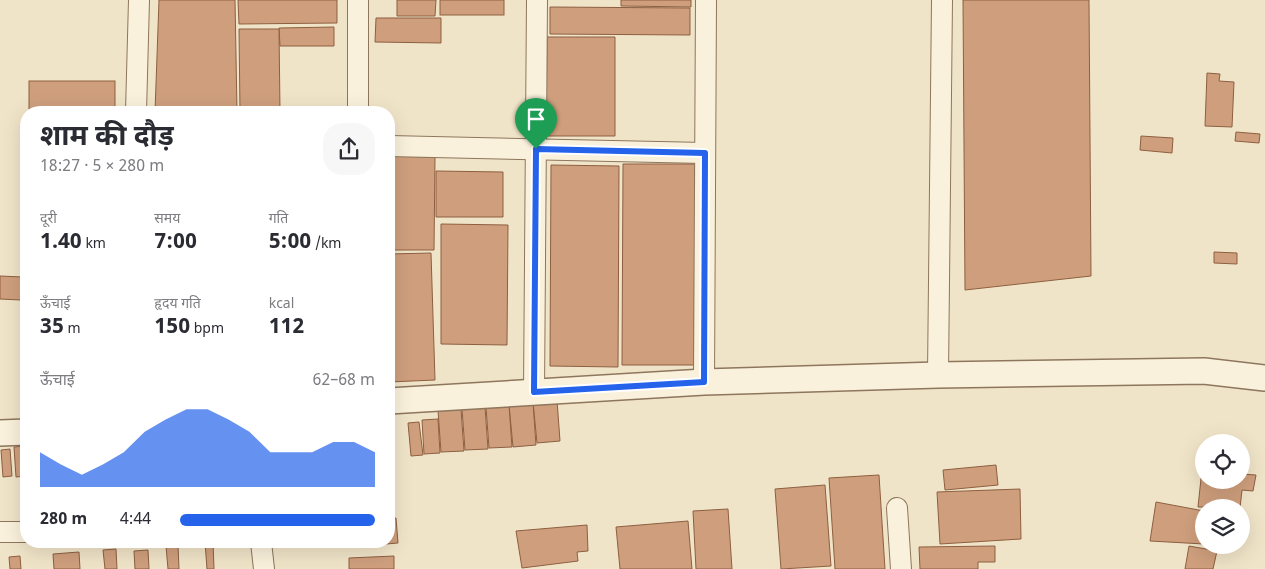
<!DOCTYPE html>
<html lang="hi">
<meta charset="utf-8">
<style>
body{margin:0;font-family:Georgia,"Noto Sans Devanagari",serif;background:#f7f7f7;color:#2b2b33;height:100vh;display:flex;flex-direction:column;font-size:19px;white-space:nowrap}
*{box-sizing:border-box;margin:0}
p{font-size:16px;color:#7c7c81}
.icon{flex:none;width:28px;height:28px;fill:none;stroke:currentColor;stroke-width:2;stroke-linecap:round;stroke-linejoin:round}
.map{position:relative;flex:1;overflow:hidden}
.sheet{position:absolute;left:20px;top:106px;width:375px;height:442px;display:flex;flex-direction:column;background:#fff;border-radius:20px;box-shadow:0 5px 20px #0002}
.sheet>*{flex:none}
.tools{position:absolute;left:1195px;top:434px;display:grid;gap:10px}
.tools a{display:grid;place-items:center;width:55px;height:55px;border-radius:50%;background:#fff;box-shadow:0 5px 20px #0002;font-size:25px}
.pin{position:absolute;display:grid;place-items:center;width:42px;height:42px;color:#fff;margin:-51px -21px;border-radius:50% 50% 50% 0;rotate:-45deg;box-shadow:0 0 5px #0007}
.pin .icon{rotate:45deg}
.round{display:grid;place-items:center;flex:none;width:52px;height:52px;border-radius:20px;background:#f7f7f7}
.overview{display:flex;align-items:center;justify-content:space-between;height:85px;padding:0 20px}
h1{font-size:28px;font-weight:700;line-height:38px}
.figures{display:grid;grid-template-columns:repeat(3,1fr);gap:8px;height:85px;padding:5px 20px}
.figures div{display:grid;align-content:center}
.figures b{font-size:21px;font-weight:700}
.figures small{font-size:14px;font-weight:400}
.figures p{font-size:14px}
.chart{height:140px;padding:10px 20px}
.chart p{display:flex;justify-content:space-between}
.chart svg{width:100%;height:90px;margin-top:5px;fill:#2563eb;opacity:.7}
ul{padding:0 20px;list-style:none;font-size:16px}
li{display:grid;grid-template-columns:80px 60px 1fr;align-items:center;height:38px}
li i{height:12px;border-radius:6px;background:#2563eb}
.map>svg:first-child{display:block}
.building{fill:#cf9f7d;stroke:#8d5f41}
.lines{fill:none;stroke-linecap:round;stroke-linejoin:round}
.minor-casing{stroke:#8d765c;stroke-width:22}
.tertiary-casing{stroke:#8d765c;stroke-width:28}
.minor{stroke:#faf1dc;stroke-width:20}
.tertiary{stroke:#faf1dc;stroke-width:25}
.route-casing{stroke:#fff;stroke-width:10}
.route{stroke:#2563eb;stroke-width:6}
</style>
<div class="map">
<svg width="1265" height="569" viewBox="0 0 1265 569">
<rect width="100%" height="100%" fill="#f0e4c8"/>
<g class="building">
<polygon points="159,0 235,0 237,112 155,112"/>
<polygon points="238,0 337,0 337,23 239,24"/>
<polygon points="397,0 436,0 435,16 397,16"/>
<rect x="440" y="0" width="64" height="15"/>
<polygon points="621,0 691,0 691,7 621,6"/>
<polygon points="963,0 1089,0 1091,276 965,290"/>
<polygon points="550,7 690,8 690,35 550,34"/>
<polygon points="376,18 441,18 441,43 375,42"/>
<polygon points="334,27 334,46 280,46 279,28"/>
<polygon points="239,29 279,29 280,112 240,112"/>
<polygon points="547,37 615,37 615,136 546,136"/>
<polygon points="1207,73 1220,74 1219,81 1234,82 1232,127 1205,126"/>
<rect x="29" y="81" width="86" height="31"/>
<polygon points="1236,132 1260,134 1259,143 1235,141"/>
<polygon points="1141,136 1173,138 1172,153 1140,150"/>
<polygon points="389,156 435,157 434,250 389,250"/>
<polygon points="623,164 695,164 694,365 622,365"/>
<polygon points="551,165 619,166 618,367 550,366"/>
<polygon points="436,171 503,172 503,217 436,217"/>
<polygon points="441,224 508,225 507,345 441,344"/>
<polygon points="1214,252 1237,253 1237,264 1214,263"/>
<polygon points="431,253 435,380 389,382 389,254"/>
<polygon points="0,276 23,277 21,300 0,299"/>
<polygon points="557,400 560,441 537,443 533,402"/>
<polygon points="533,403 536,445 513,447 509,405"/>
<polygon points="509,405 512,447 489,448 486,407"/>
<polygon points="485,407 488,449 465,450 462,409"/>
<polygon points="461,409 464,451 441,452 438,411"/>
<polygon points="438,419 440,453 424,454 422,420"/>
<polygon points="419,422 423,455 411,456 408,423"/>
<polygon points="23,446 26,476 16,477 14,447"/>
<polygon points="10,449 12,476 3,477 1,450"/>
<polygon points="996,465 998,485 945,490 943,470"/>
<polygon points="1202,469 1204,469 1204,480 1241,480 1241,474 1256,475 1253,491 1242,490 1240,508 1198,507"/>
<polygon points="879,475 885,569 835,569 829,478"/>
<polygon points="825,485 831,566 781,569 775,489"/>
<polygon points="1020,489 1021,539 940,544 937,492"/>
<polygon points="1156,502 1204,511 1204,544 1150,541"/>
<polygon points="728,509 732,569 696,569 693,511"/>
<polygon points="396,518 398,543 362,546 362,542 389,542 389,519"/>
<polygon points="688,521 692,569 620,569 616,527"/>
<polygon points="587,525 588,551 577,552 578,561 522,568 516,531"/>
<polygon points="205,542 213,542 214,569 207,569"/>
<polygon points="178,545 179,569 168,569 166,546"/>
<polygon points="995,546 995,562 978,562 978,569 920,569 919,547"/>
<polygon points="1189,546 1217,551 1213,569 1185,569"/>
<polygon points="116,549 117,569 105,569 103,550"/>
<polygon points="148,550 149,569 135,569 134,551"/>
<polygon points="79,552 80,569 54,569 53,554"/>
<polygon points="20,556 21,569 10,569 9,557"/>
<polygon points="394,556 394,569 349,569 349,558"/>
</g>
<g class="lines">
<g class="minor-casing">
<g id="minor">
<polyline points="358,0 358,112"/>
<polyline points="136,112 139,0"/>
<polyline points="389,146 705,153"/>
<polyline points="938,375 942,0"/>
<polyline points="704,382 706,0"/>
<polyline points="534,392 537,0"/>
<polyline points="897,508 901,569"/>
<polyline points="0,532 26,532"/>
<polyline points="261,542 264,569"/>
</g>
</g>
<g class="tertiary-casing">
<g id="tertiary">
<polyline points="389,401 704,382 938,375 1204,371 1265,378"/>
<polyline points="0,433 26,432"/>
</g>
</g>
<use href="#minor" class="minor"/>
<use href="#tertiary" class="tertiary"/>
</g>
<g class="lines">
<g class="route-casing">
<polygon id="route" points="536,149 705,153 704,382 534,392"/>
</g>
<use href="#route" class="route"/>
</g>
</svg>
<div class="tools">
<a><svg class="icon" aria-label="locate" viewBox="0 0 24 24"><circle cx="12" cy="12" r="6"/><path d="M12 2v4M12 18v4M2 12h4M18 12h4"/></svg></a>
<a><svg class="icon" aria-label="layers" viewBox="0 0 24 24"><path d="M12 4l9 5-9 5-9-5zM3 14l9 5 9-5"/></svg></a>
</div>
<div class="pin" style="left:536px;top:149px;background:#1e9e55"><svg class="icon" aria-label="arrive" viewBox="0 0 24 24"><path d="M6 21V4h12l-3 4 3 4H6"/></svg></div>
<section class="sheet">
<div class="overview"><div><h1>शाम की दौड़</h1><p>18:27 · 5 × 280 m</p></div><a class="round"><svg class="icon" aria-label="share" viewBox="0 0 24 24"><path d="M12 15V3M7 8l5-5 5 5M5 13v7h14v-7"/></svg></a></div>
<div class="figures">
<div><p>दूरी</p><b>1.40<small> km</small></b></div>
<div><p>समय</p><b>7:00</b></div>
<div><p>गति</p><b>5:00<small> /km</small></b></div>
</div>
<div class="figures">
<div><p>ऊँचाई</p><b>35<small> m</small></b></div>
<div><p>हृदय गति</p><b>150<small> bpm</small></b></div>
<div><p>kcal</p><b>112</b></div>
</div>
<div class="chart"><p><span>ऊँचाई</span>62–68 m</p>
<svg viewBox="0 0 160 44" preserveAspectRatio="none"><path d="M0 44V27L10 33L20 38L30 33L40 27L50 17L60 11L70 6L80 6L90 11L100 17L110 27L120 27L130 27L140 22L150 22L160 27V44z"/></svg>
</div>
<ul>
<li><b>280 m</b>4:44<i style="width:100%"></i></li>
</ul>
</section>
</div>
